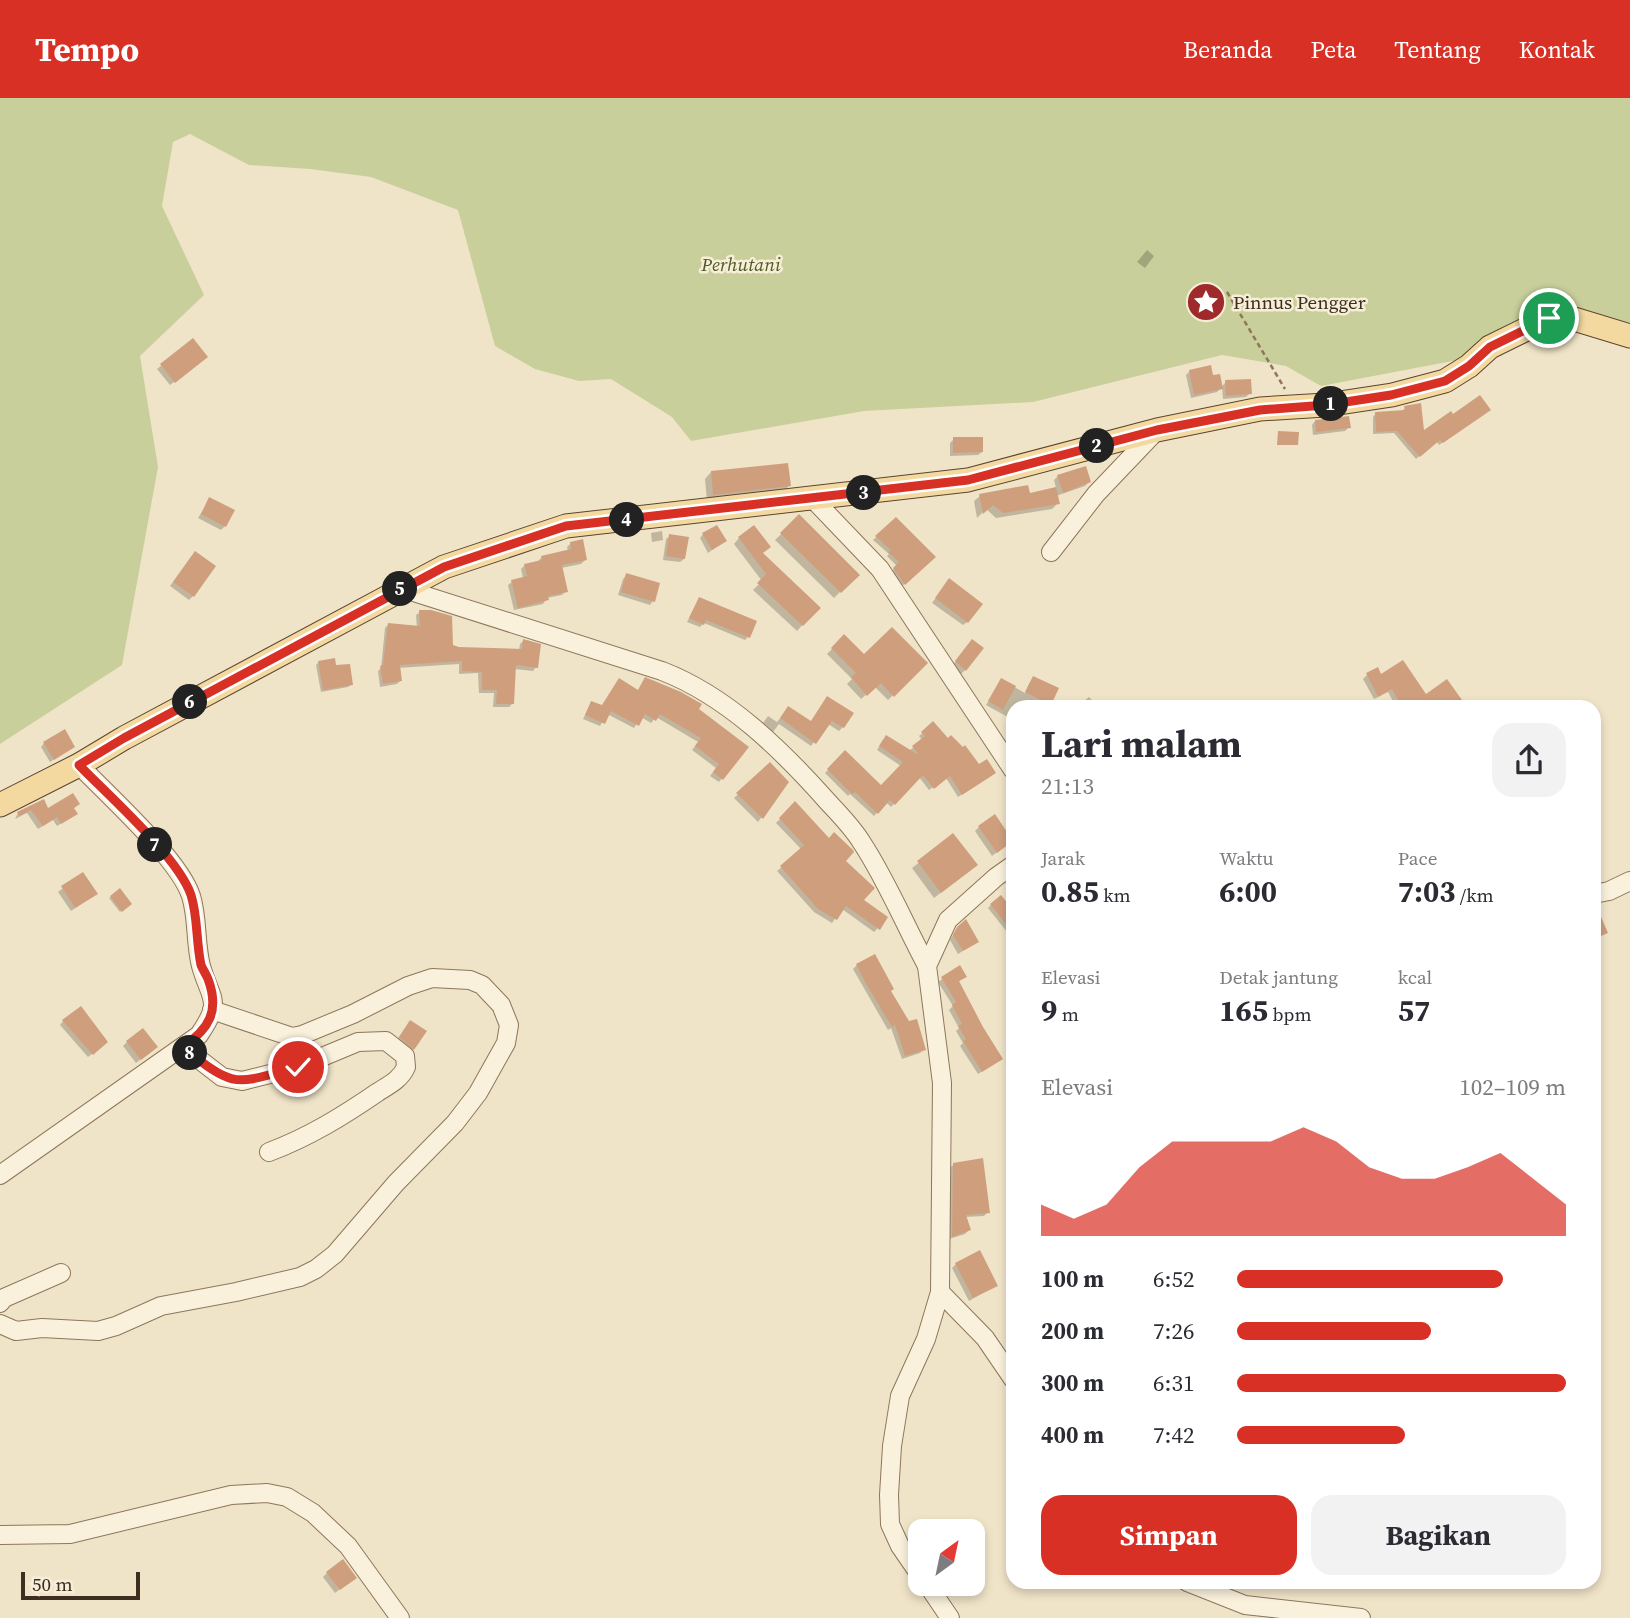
<!DOCTYPE html>
<html lang="id">
<meta charset="utf-8">
<style>
body{margin:0;font-family:"Source Serif 4",serif;background:#f2f2f3;color:#2b2b33;height:100vh;display:flex;flex-direction:column;font-size:26px;white-space:nowrap}
*{box-sizing:border-box;margin:0}
p{font-size:23px;color:#7c7c81}
.icon{flex:none;width:38px;height:38px;fill:none;stroke:currentColor;stroke-width:2;stroke-linecap:round;stroke-linejoin:round}
.map{position:relative;flex:1;overflow:hidden}
.sheet{position:absolute;left:1006px;top:602px;width:595px;height:889px;display:flex;flex-direction:column;background:#fff;border-radius:21px;box-shadow:0 4px 10px #0003}
.sheet>*{flex:none}
.needle{width:46px;rotate:33deg}
.fabs{position:absolute;left:908px;top:1421px;display:grid;gap:14px}
.fabs a{display:grid;place-items:center;width:77px;height:77px;border-radius:14px;background:#fff;box-shadow:0 4px 10px #0003;font-size:35px}
.scale{position:absolute;left:21px;bottom:18px;width:119px;box-sizing:border-box;padding-left:7px;border:4px solid #3d2e20;border-top:0;font-size:19px;line-height:24px;white-space:nowrap;color:#3d2e20;-webkit-text-stroke:5px #f7eed8;paint-order:stroke}
.pin{position:absolute;display:grid;place-items:center;width:60px;height:60px;color:#fff;margin:-30px;border:4px solid #fff;border-radius:50%;box-shadow:0 2px 7px #0007}
.km{position:absolute;width:35px;height:35px;margin:-18px;border-radius:50%;background:#222;color:#fff;font-size:19px;line-height:35px;text-align:center}
.round{display:grid;place-items:center;flex:none;width:74px;height:74px;border-radius:21px;background:#f2f2f3}
.overview{display:flex;align-items:center;justify-content:space-between;height:119px;padding:0 35px}
h1{font-size:38px;font-weight:700;line-height:52px}
.stats{display:grid;grid-template-columns:repeat(3,1fr);gap:10px;height:119px;padding:7px 35px}
.stats div{display:grid;align-content:center}
.stats b{font-size:30px;font-weight:700}
.stats small{font-size:19px;font-weight:400}
.stats p{font-size:19px}
.chart{height:196px;padding:14px 35px}
.chart p{display:flex;justify-content:space-between}
.chart svg{width:100%;height:126px;margin-top:7px;fill:#d93025;opacity:.7}
.button{display:flex;gap:14px;margin-top:auto;padding:14px 35px}
.button a{flex:1;height:80px;border-radius:21px;background:#d93025;color:#fff;font-size:28px;font-weight:700;line-height:80px;text-align:center}
.button a+a{background:#f2f2f3;color:#2b2b33}
ul{padding:0 35px;list-style:none;font-size:23px}
li{display:grid;grid-template-columns:112px 84px 1fr;align-items:center;height:52px}
li i{height:18px;border-radius:9px;background:#d93025}
header{display:flex;align-items:center;gap:42px;box-sizing:border-box;height:98px;padding:0 35px;background:#d93025;color:#fff}
header strong{font-size:33px}
nav{display:flex;gap:38px;margin-inline-start:auto;font-size:24px}
.map>svg:first-child{display:block}
.green{fill:#c9cf9b}
.shadow{fill:#0003}
.building{fill:#cf9f7d}
.lines{fill:none;stroke-linecap:round;stroke-linejoin:round}
.minor-casing{stroke:#8d765c;stroke-width:20}
.major-casing{stroke:#5b4430;stroke-width:25}
.path{stroke:#8d765c;stroke-width:2.5;stroke-dasharray:5 3.5;stroke-linecap:butt}
.minor{stroke:#faf1dc;stroke-width:18}
.major{stroke:#f3d9a0;stroke-width:23}
.route-casing{stroke:#fff;stroke-width:14}
.route{stroke:#d93025;stroke-width:9}
.labels{text-anchor:middle;dominant-baseline:central;stroke-width:5;stroke-linejoin:round;paint-order:stroke}
.park-label{font-size:19px;font-style:italic;fill:#4d5a26;stroke:#f7eed8}
.poi-label{font-size:19px;fill:#3d2e20;stroke:#f7eed8;text-anchor:start}
</style>
<header>
<strong>Tempo</strong>
<nav><a>Beranda</a><a>Peta</a><a>Tentang</a><a>Kontak</a></nav>
</header>
<div class="map">
<svg width="1630" height="1520" viewBox="0 0 1630 1520">
<rect width="100%" height="100%" fill="#f0e4c8"/>
<polygon class="green" points="0,0 1630,0 1630,225 1539,210 1463,261 1321,288 1286,268 1222,257 1033,304 864,313 691,343 672,319 611,281 579,283 535,271 495,248 458,112 371,79 310,71 249,67 190,36 173,44 162,108 204,197 140,258 158,369 122,567 0,646"/>
<g class="shadow">
<polygon points="1147,152 1154,158 1145,170 1137,164"/>
<polygon points="192,243 201,263 170,287 157,271"/>
<polygon points="1190,273 1212,279 1221,289 1226,284 1250,295 1246,299 1223,301 1222,289 1217,294 1191,300 1186,277"/>
<polygon points="1405,310 1423,335 1453,318 1486,315 1439,347 1436,343 1416,361 1394,335 1373,336 1373,319 1376,315 1401,314"/>
<polygon points="1315,323 1349,329 1345,333 1313,337 1312,327"/>
<polygon points="954,341 982,354 978,357 950,358 950,345"/>
<polygon points="711,374 789,388 783,394 707,403 705,381"/>
<polygon points="1058,378 1089,384 1085,388 1056,398 1058,405 1052,411 996,420 986,411 977,420 974,403 980,398 1028,397 1056,390 1054,382"/>
<polygon points="210,401 225,428 221,432 198,420"/>
<polygon points="799,419 857,477 834,500 775,442"/>
<polygon points="896,421 933,459 901,489 891,474 897,468 887,458 889,456 873,442"/>
<polygon points="662,433 663,442 652,444 651,435"/>
<polygon points="703,436 725,443 708,455 700,440"/>
<polygon points="670,438 684,461 680,464 663,462 666,441"/>
<polygon points="739,440 761,456 818,510 797,533 753,492 762,483 734,446"/>
<polygon points="571,445 585,462 581,466 561,470 566,493 562,497 547,500 543,506 514,512 508,487 512,484 523,480 521,471 525,467 538,463 542,459 568,453 567,449"/>
<polygon points="191,459 193,498 189,502 170,488"/>
<polygon points="627,477 653,503 650,507 618,497 623,481"/>
<polygon points="946,486 967,524 963,527 932,505"/>
<polygon points="699,501 748,539 745,542 704,525 700,529 687,524"/>
<polygon points="420,514 452,548 458,550 519,552 520,546 523,543 536,569 533,573 514,571 512,606 509,609 493,609 494,595 479,595 478,575 459,576 459,566 398,570 400,583 397,586 380,589 378,573 381,570 385,530 388,527 417,530 416,517"/>
<polygon points="844,539 864,559 926,565 888,602 875,589 861,601 847,586 852,581 827,556"/>
<polygon points="968,547 965,572 961,576 952,568"/>
<polygon points="319,564 351,586 348,589 321,594 316,567"/>
<polygon points="1367,577 1381,579 1426,599 1465,609 1396,609 1388,594 1374,601 1363,581"/>
<polygon points="645,581 697,611 747,649 719,684 710,678 716,670 692,652 698,644 656,619 651,625 641,619 634,630 607,616 600,628 583,621 591,605 601,609 637,594"/>
<polygon points="1002,582 1025,595 1030,584 1057,591 1048,609 1013,609 1013,622 986,607"/>
<polygon points="1089,599 1098,609 1077,609"/>
<polygon points="824,604 843,629 839,633 828,626 811,648 779,626 773,634 763,625 768,618 777,624 785,614 810,625"/>
<polygon points="1478,604 1482,609 1471,609"/>
<polygon points="933,626 948,642 991,678 958,699 946,680 929,692 919,679 891,709 886,704 874,718 850,696 848,698 825,675 845,655 881,689 901,668 877,652 883,642 909,653 922,642 919,638"/>
<polygon points="44,645 73,649 50,664 41,649"/>
<polygon points="770,666 787,684 758,724 734,700"/>
<polygon points="43,703 47,712 78,706 73,711 72,719 57,728 53,722 38,731 27,715 15,721 18,715"/>
<polygon points="795,706 861,803 878,830 874,834 842,811 832,825 814,814 777,773 802,752 776,725"/>
<polygon points="979,729 1011,744 992,758 975,733"/>
<polygon points="953,738 969,773 934,800 912,770"/>
<polygon points="82,776 92,799 71,813 58,794"/>
<polygon points="120,792 130,805 120,814 109,800"/>
<polygon points="991,807 1013,815 1013,829 1007,834 988,810"/>
<polygon points="966,824 977,844 958,856 950,842 954,835"/>
<polygon points="857,867 889,893 924,951 920,955 902,961 891,930 888,932 853,871"/>
<polygon points="959,869 961,882 958,884 997,964 978,976 960,948 963,945 956,933 959,930 949,912 953,908 938,884"/>
<polygon points="63,923 102,948 88,959 60,927"/>
<polygon points="407,928 413,951 409,954 396,943"/>
<polygon points="127,944 152,953 136,965 123,948"/>
<polygon points="953,1067 988,1114 984,1118 965,1119 969,1132 965,1136 949,1141 949,1071"/>
<polygon points="956,1166 995,1188 969,1203 952,1170"/>
<polygon points="327,1475 351,1483 335,1495 323,1479"/>
</g>
<g class="building">
<polygon points="193,240 208,259 175,285 160,266"/>
<polygon points="1211,267 1213,277 1220,276 1223,291 1194,297 1189,272"/>
<polygon points="1251,281 1252,296 1226,298 1225,282"/>
<polygon points="1480,297 1491,312 1443,345 1440,342 1420,359 1397,333 1376,334 1375,314 1405,312 1404,308 1421,305 1424,332 1451,313 1453,316"/>
<polygon points="1349,318 1351,330 1316,334 1315,322"/>
<polygon points="1278,333 1299,334 1298,347 1277,347"/>
<polygon points="953,339 983,339 983,354 953,355"/>
<polygon points="788,365 791,388 713,397 711,373"/>
<polygon points="1086,368 1091,384 1063,395 1057,377"/>
<polygon points="1028,387 1030,395 1056,389 1060,406 1003,415 993,407 983,416 979,396"/>
<polygon points="209,399 235,412 226,429 201,416"/>
<polygon points="799,416 860,477 841,495 780,435"/>
<polygon points="896,419 936,459 905,487 893,470 899,464 888,454 891,452 875,438"/>
<polygon points="717,427 727,443 712,452 702,435"/>
<polygon points="754,427 771,449 763,455 821,510 803,528 757,485 766,476 738,439"/>
<polygon points="669,436 689,439 685,461 666,458"/>
<polygon points="583,441 587,462 562,467 568,494 548,498 549,502 518,510 511,482 527,478 524,466 542,462 541,458 571,451 570,444"/>
<polygon points="195,453 216,468 194,499 173,484"/>
<polygon points="626,475 660,485 655,504 621,494"/>
<polygon points="949,480 983,506 968,525 935,500"/>
<polygon points="699,499 757,523 750,540 706,522 704,527 689,520"/>
<polygon points="419,512 431,512 452,518 453,547 459,549 522,551 523,541 541,546 538,570 516,567 514,606 496,606 497,592 482,592 482,574 462,573 462,563 400,567 402,583 383,586 380,568 383,567 388,525 420,528"/>
<polygon points="892,529 928,565 894,599 881,585 867,598 851,579 856,575 831,550 844,536 864,556"/>
<polygon points="972,541 984,550 966,573 955,563"/>
<polygon points="335,560 336,567 350,566 353,587 323,592 318,563"/>
<polygon points="1403,562 1426,596 1447,581 1467,609 1402,609 1392,591 1378,599 1366,575 1378,569 1381,576"/>
<polygon points="1033,578 1059,590 1051,607 1025,594"/>
<polygon points="645,579 681,594 702,606 699,611 749,649 723,682 713,674 719,666 695,648 701,640 660,616 656,623 645,616 639,628 611,613 605,626 585,617 591,603 602,607 619,580 638,592"/>
<polygon points="1001,580 1016,588 1003,612 988,603"/>
<polygon points="827,598 854,615 844,630 832,623 816,646 780,620 788,608 811,623"/>
<polygon points="933,623 948,640 951,637 963,649 965,647 979,666 987,661 996,675 962,697 950,678 934,691 923,677 895,707 890,702 878,716 855,694 852,696 827,671 845,652 881,687 903,664 879,648 886,637 917,656 918,655 912,648 925,638 921,634"/>
<polygon points="65,631 75,649 54,662 43,644"/>
<polygon points="770,664 789,684 763,721 736,695"/>
<polygon points="73,695 80,706 74,710 78,716 61,726 57,719 43,728 31,712 19,718 17,714 44,701 48,710"/>
<polygon points="795,703 829,740 834,734 853,752 854,754 846,763 875,790 864,802 888,819 880,832 846,808 837,822 818,811 780,768 804,747 779,720"/>
<polygon points="995,716 1013,743 997,755 978,728"/>
<polygon points="953,735 978,767 941,795 917,763"/>
<polygon points="83,774 98,796 75,810 61,788"/>
<polygon points="120,790 132,806 122,814 110,798"/>
<polygon points="1001,797 1013,812 1013,835 990,806"/>
<polygon points="1594,807 1596,807 1608,835 1594,841"/>
<polygon points="966,821 979,844 963,853 953,837 957,829"/>
<polygon points="875,856 894,891 891,893 909,923 917,921 926,952 905,958 895,927 892,929 865,884 856,866"/>
<polygon points="960,867 967,879 959,883 983,929 1003,961 982,974 963,943 966,941 958,928 962,926 952,907 956,904 941,879"/>
<polygon points="81,908 108,944 93,957 62,922"/>
<polygon points="410,922 427,933 414,952 399,939"/>
<polygon points="143,930 158,949 141,962 126,943"/>
<polygon points="983,1060 990,1115 966,1117 971,1132 952,1139 953,1065"/>
<polygon points="980,1152 998,1188 973,1200 955,1165"/>
<polygon points="343,1461 357,1480 340,1492 326,1474"/>
</g>
<g class="lines">
<g class="minor-casing">
<g id="minor">
<polyline points="813,401 880,471 1013,672"/>
<polyline points="1051,454 1096,396 1157,332"/>
<path d="M401 490 662 573C727 598 782 652 828 704 840 717 853 730 862 745 886 781 906 829 927 868"/>
<polyline points="1594,796 1609,793 1630,783"/>
<path d="M183 949 222 979 242 983 298 969 358 944 386 943 405 958 406 969C401 981 389 987 378 994 343 1018 309 1039 269 1054"/>
<path d="M0 1077 199 937C223 902 211 903 201 868 195 845 198 820 191 798 179 761 108 697 79 667"/>
<polyline points="940,1194 985,1240 1013,1281"/>
<polyline points="0,1205 4,1200 61,1175"/>
<polyline points="0,1226 16,1233 42,1230 98,1233 116,1228 161,1208 236,1194 300,1179 316,1171 335,1156 396,1085 455,1025 478,995 506,945 509,927 501,907 482,887 470,882 432,880 408,888 353,916 302,937 292,939 212,912"/>
<polyline points="0,1437 70,1436 231,1397 267,1395 287,1399 313,1415 348,1448 400,1520"/>
<polyline points="920,1477 900,1448 890,1426 889,1397 892,1348 900,1298 926,1241 940,1194 942,985 927,868 948,822 996,779 1013,767"/>
<polyline points="1187,1484 1245,1507 1361,1520"/>
<polyline points="927,1486 950,1520"/>
</g>
</g>
<g class="major-casing">
<polyline id="major" points="0,707 79,667 124,640 444,469 566,428 968,382 1157,332 1260,311 1326,307 1392,297 1445,283 1469,268 1490,249 1549,220 1574,221 1630,238"/>
</g>
<polyline class="path" points="1227,194 1285,291"/>
<use href="#minor" class="minor"/>
<use href="#major" class="major"/>
</g>
<g class="lines">
<g class="route-casing">
<path id="route" d="M298 969C235 986 235 992 183 949 209 931 220 913 208 881 206 876 203 872 201 867 196 844 198 819 191 797 178 759 109 698 79 667L124 640 444 469 566 428 968 382 1157 332 1260 312 1326 307 1391 297 1445 283 1469 268 1490 249 1549 220"/>
</g>
<use href="#route" class="route"/>
</g>
<defs>
<g id="sight-disc" transform="scale(2.0125)"><circle r="9.5" fill="#9e2a2b" stroke="#f7eed8"/><path d="M0-6L1.8-2.2L6-1.7L2.9 1.2L3.7 5.4L0 3.3L-3.7 5.4L-2.9 1.2L-6-1.7L-1.8-2.2Z" fill="#fff"/></g>
</defs>
<g fill-rule="evenodd">
<use href="#sight-disc" x="1206" y="204"/>
</g>
<g class="labels">
<g class="park-label">
<text x="741" y="166">Perhutani</text>
</g>
<g class="poi-label">
<text x="1233" y="204">Pinnus Pengger</text>
</g>
</g>
</svg>
<div class="fabs">
<a><svg class="needle" viewBox="-14 -14 28 28"><path d="M0-13l5 13h-10z" fill="#e53935"/><path d="M0 13l5-13h-10z" fill="#7c7c81"/></svg></a>
</div>
<div class="scale">50 m</div>
<div class="pin" style="left:1549px;top:220px;background:#1e9e55"><svg class="icon" aria-label="arrive" viewBox="0 0 24 24"><path d="M6 21V4h12l-3 4 3 4H6"/></svg></div>
<div class="pin" style="left:298px;top:969px;background:#d93025"><svg class="icon" aria-label="check" viewBox="0 0 24 24"><path d="M5 12l5 5 9-10"/></svg></div>
<b class="km" style="left:1331px;top:306px">1</b>
<b class="km" style="left:1097px;top:348px">2</b>
<b class="km" style="left:864px;top:395px">3</b>
<b class="km" style="left:627px;top:422px">4</b>
<b class="km" style="left:400px;top:491px">5</b>
<b class="km" style="left:190px;top:604px">6</b>
<b class="km" style="left:155px;top:747px">7</b>
<b class="km" style="left:190px;top:955px">8</b>
<section class="sheet">
<div class="overview"><div><h1>Lari malam</h1><p>21:13</p></div><a class="round"><svg class="icon" aria-label="share" viewBox="0 0 24 24"><path d="M12 15V3M7 8l5-5 5 5M5 13v7h14v-7"/></svg></a></div>
<div class="stats">
<div><p>Jarak</p><b>0.85<small> km</small></b></div>
<div><p>Waktu</p><b>6:00</b></div>
<div><p>Pace</p><b>7:03<small> /km</small></b></div>
</div>
<div class="stats">
<div><p>Elevasi</p><b>9<small> m</small></b></div>
<div><p>Detak jantung</p><b>165<small> bpm</small></b></div>
<div><p>kcal</p><b>57</b></div>
</div>
<div class="chart"><p><span>Elevasi</span>102–109 m</p>
<svg viewBox="0 0 160 44" preserveAspectRatio="none"><path d="M0 44V33L10 38L20 33L30 20L40 11L50 11L60 11L70 11L80 6L90 11L100 20L110 24L120 24L130 20L140 15L150 24L160 33V44z"/></svg>
</div>
<ul>
<li><b>100 m</b>6:52<i style="width:81%"></i></li>
<li><b>200 m</b>7:26<i style="width:59%"></i></li>
<li><b>300 m</b>6:31<i style="width:100%"></i></li>
<li><b>400 m</b>7:42<i style="width:51%"></i></li>
</ul>
<div class="button"><a>Simpan</a><a>Bagikan</a></div>
</section>
</div>
